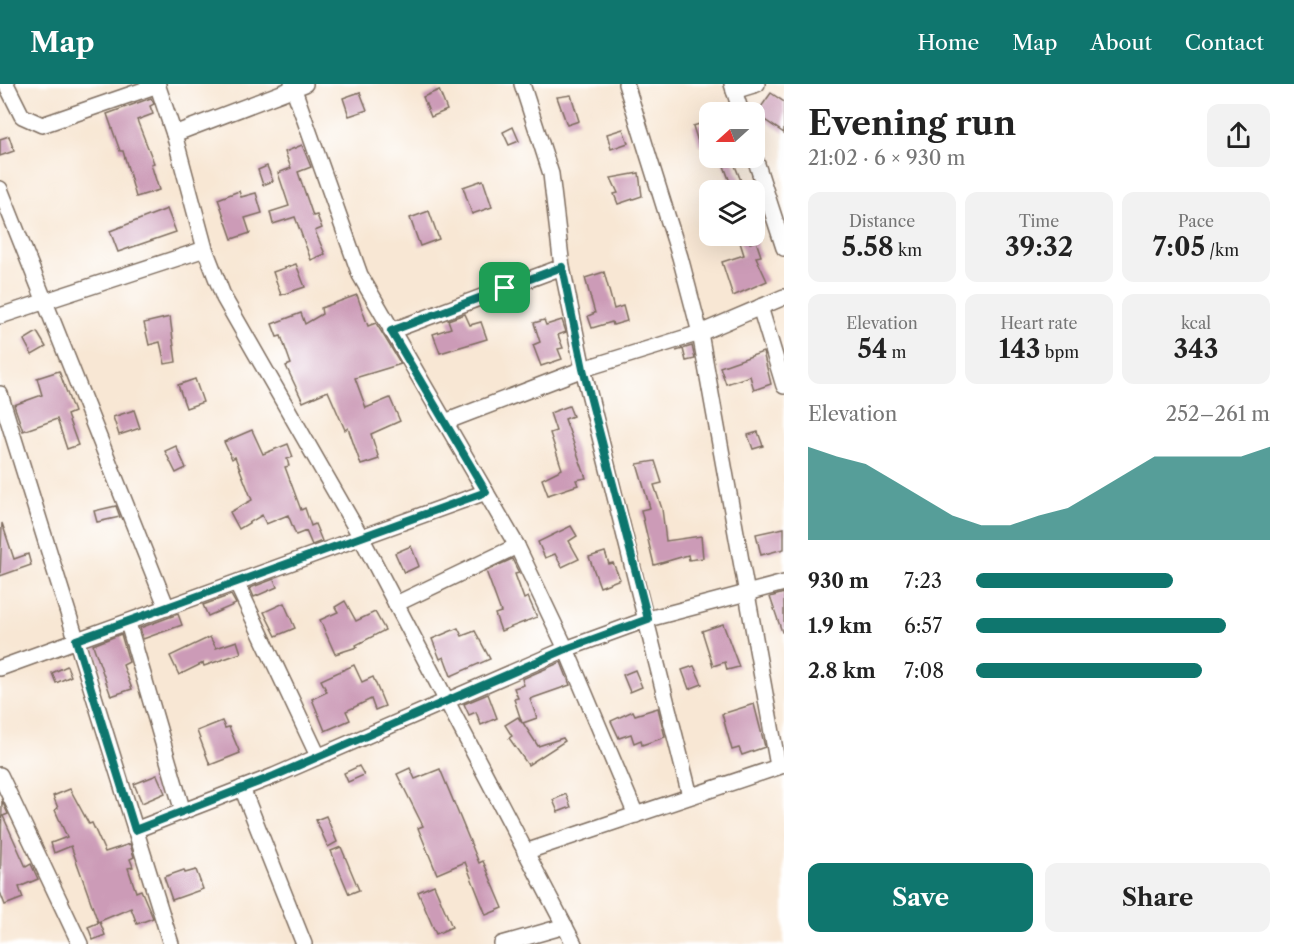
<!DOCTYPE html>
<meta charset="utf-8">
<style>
body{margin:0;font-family:"Libre Caslon Text",serif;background:#f2f2f2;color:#222;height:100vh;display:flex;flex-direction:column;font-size:22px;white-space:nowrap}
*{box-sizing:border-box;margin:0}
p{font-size:20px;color:#767676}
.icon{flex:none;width:33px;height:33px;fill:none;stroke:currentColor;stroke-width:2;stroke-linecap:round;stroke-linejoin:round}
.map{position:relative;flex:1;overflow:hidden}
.sheet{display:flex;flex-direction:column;background:#fff;width:510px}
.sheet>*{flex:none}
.needle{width:39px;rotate:249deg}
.fabs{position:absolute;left:699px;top:18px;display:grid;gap:12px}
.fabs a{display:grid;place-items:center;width:66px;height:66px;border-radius:12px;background:#fff;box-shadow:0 6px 24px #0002;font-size:30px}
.pin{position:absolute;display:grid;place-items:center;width:51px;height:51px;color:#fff;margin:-26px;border-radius:12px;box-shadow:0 3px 9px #0006}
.round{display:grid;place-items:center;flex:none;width:63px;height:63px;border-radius:12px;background:#f2f2f2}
.headline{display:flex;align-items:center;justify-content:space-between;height:102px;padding:0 24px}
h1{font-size:33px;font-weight:800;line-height:45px}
.stats{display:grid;grid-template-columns:repeat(3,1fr);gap:9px;height:102px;padding:6px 24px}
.stats div{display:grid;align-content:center;border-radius:12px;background:#f2f2f2;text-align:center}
.stats b{font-size:26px;font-weight:800}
.stats small{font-size:16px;font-weight:400}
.stats p{font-size:16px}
.chart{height:168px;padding:12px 24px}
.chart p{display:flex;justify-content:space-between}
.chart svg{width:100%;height:108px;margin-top:6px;fill:#0f766e;opacity:.7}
.primary-button{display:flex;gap:12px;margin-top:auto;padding:12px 24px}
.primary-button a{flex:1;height:69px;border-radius:12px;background:#0f766e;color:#fff;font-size:24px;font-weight:800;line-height:69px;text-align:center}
.primary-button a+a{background:#f2f2f2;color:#222}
ul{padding:0 24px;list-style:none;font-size:20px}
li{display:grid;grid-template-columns:96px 72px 1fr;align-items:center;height:45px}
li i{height:15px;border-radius:8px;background:#0f766e}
header{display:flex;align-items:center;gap:36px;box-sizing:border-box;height:84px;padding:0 30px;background:#0f766e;color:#fff}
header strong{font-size:28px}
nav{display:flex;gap:33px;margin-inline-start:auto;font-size:21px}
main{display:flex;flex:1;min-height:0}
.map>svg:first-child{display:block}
.building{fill:#cc9bb7}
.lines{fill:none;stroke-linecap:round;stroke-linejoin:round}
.minor-casing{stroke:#7d6c5e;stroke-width:18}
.minor{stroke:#fff;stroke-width:15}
.route-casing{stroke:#fff;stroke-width:12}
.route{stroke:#0f766e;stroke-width:8}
</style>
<header>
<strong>Map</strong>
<nav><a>Home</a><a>Map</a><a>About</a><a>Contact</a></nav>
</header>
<main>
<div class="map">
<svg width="784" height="860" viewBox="0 0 784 860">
<rect width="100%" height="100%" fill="#fff"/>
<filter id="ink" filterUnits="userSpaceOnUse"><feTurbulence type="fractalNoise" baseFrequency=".0167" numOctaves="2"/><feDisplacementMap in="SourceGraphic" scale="12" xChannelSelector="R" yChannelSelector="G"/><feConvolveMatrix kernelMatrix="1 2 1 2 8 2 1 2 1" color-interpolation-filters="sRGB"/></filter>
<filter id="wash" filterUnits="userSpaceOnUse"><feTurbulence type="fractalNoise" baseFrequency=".008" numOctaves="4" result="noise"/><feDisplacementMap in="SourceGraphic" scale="24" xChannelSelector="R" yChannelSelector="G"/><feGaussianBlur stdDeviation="1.35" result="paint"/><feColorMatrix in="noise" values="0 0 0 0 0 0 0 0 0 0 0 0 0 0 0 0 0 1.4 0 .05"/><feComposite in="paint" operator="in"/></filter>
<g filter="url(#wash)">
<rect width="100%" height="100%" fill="#f8e7d4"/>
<g id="blocks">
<g class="building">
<polygon points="439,6 447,26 431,33 423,13"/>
<polygon points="360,8 367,26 349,32 343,14"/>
<polygon points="771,9 784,18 784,49 756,30"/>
<polygon points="571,11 579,37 567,41 557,13"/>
<polygon points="151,14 154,20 150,22 153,30 137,36 154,79 151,80 159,106 136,113 123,67 120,67 107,30"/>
<polygon points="706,38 710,58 699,61 693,42"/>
<polygon points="513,43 519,57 509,61 503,48"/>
<polygon points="623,45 628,59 611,65 607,50"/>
<polygon points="9,52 14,67 0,72 0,55"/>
<polygon points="302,61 311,83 298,88 313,132 317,131 322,144 315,147 325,170 311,176 295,133 273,140 270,128 289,122 278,89 291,84 285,68"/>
<polygon points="721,74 732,74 743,102 733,106"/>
<polygon points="267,82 273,97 263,101 258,86"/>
<polygon points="639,89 642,112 618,120 614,110 618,109 611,94"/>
<polygon points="483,96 492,123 472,130 463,103"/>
<polygon points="239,107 241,113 256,109 262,129 245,134 250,149 232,155 218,115"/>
<polygon points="167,125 176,148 118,168 110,147"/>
<polygon points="429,127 439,155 420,162 410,134"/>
<polygon points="738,152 746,152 750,159 756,157 761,172 756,173 767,197 733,212 722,178 744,171"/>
<polygon points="296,180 305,203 281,211 273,188"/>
<polygon points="604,188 614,225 623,222 627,237 613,241 612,238 592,244 588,232 595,229 585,194"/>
<polygon points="357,211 368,242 376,239 401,280 355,294 366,324 390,314 400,337 371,350 379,375 361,381 348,344 345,346 328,307 303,318 286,282 291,280 281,252 277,253 272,240 301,229 305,240 322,230 321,224"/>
<polygon points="465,230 470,241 481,238 487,255 440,269 433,250 451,244 448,236"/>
<polygon points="170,233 176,278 165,280 160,258 149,261 144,239"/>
<polygon points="544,236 546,241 562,236 566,248 558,251 563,264 558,265 562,275 541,282 533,261 540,258 534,239"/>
<polygon points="37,248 46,263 32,271 24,256"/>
<polygon points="692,262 695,275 686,277 683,265 676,267"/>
<polygon points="763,268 771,300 754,306 750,292 726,300 720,283"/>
<polygon points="59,287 74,328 67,331 78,361 67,365 57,335 23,347 14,321 42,311 37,294"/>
<polygon points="195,295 203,318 186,324 178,301"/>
<polygon points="569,322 573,332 565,335 586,394 576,396 578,401 548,411 542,395 562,385 550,349 556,347 550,329"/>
<polygon points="134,326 140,344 119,351 113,333"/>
<polygon points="252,346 263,370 288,360 293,373 287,375 289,382 285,383 301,426 305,424 311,442 315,440 322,457 312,461 306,447 296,451 288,431 266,440 262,431 239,445 230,428 252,416 235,373 232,375 224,358"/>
<polygon points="758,348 763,362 753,365 748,351"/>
<polygon points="176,362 186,384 176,389 165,367"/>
<polygon points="655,377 662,399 654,401 662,425 666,457 701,452 703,474 689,476 688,471 654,481 641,426 650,424 637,380"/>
<polygon points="116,422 120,433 97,438 94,427"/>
<polygon points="2,439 14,475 28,470 31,481 0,492"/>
<polygon points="571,442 577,452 569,457 579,475 562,483 555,470 545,474 538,458"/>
<polygon points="784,444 784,465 761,471 756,450"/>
<polygon points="411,462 419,482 404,489 395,469"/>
<polygon points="605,468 609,480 613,479 620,495 600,503 589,473"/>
<polygon points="512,475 519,489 515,490 524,515 528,513 537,533 501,547 495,530 501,528 486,487"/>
<polygon points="274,495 277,503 254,513 250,504"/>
<polygon points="784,509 784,547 782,548 770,513"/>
<polygon points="231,511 236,520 208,532 203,521"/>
<polygon points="345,517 356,537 375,528 385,546 356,561 357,563 335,570 320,536 338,528 335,523"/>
<polygon points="284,519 295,544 276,552 264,528"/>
<polygon points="178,530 182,541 143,555 140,544"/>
<polygon points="723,540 739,583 727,586 725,578 713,582 702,547"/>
<polygon points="458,544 462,552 475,547 490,575 451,592 444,573 440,575 432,555"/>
<polygon points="121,550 129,578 123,581 132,605 111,612 93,561"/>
<polygon points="210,553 216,564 237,557 241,569 204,582 203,579 179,591 170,572"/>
<polygon points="561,578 570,601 530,615 537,634 523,639 538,662 563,654 565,657 528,681 509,654 512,652 505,641 518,633 522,639 514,615 518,614 514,604 524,601 522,595"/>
<polygon points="354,581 362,598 373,593 385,622 375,626 371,615 346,627 350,636 325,647 312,615 327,608 321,596"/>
<polygon points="67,582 71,592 56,599 52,589"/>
<polygon points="694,582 702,600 689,605 682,586"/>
<polygon points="635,586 642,603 630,608 623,591"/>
<polygon points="488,610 497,634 481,641 476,628 469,631 464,620"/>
<polygon points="754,620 765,663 742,671 739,664 732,666 722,630"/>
<polygon points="658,624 665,653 642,661 641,656 634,659 631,650 619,654 611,637 633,627 635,631"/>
<polygon points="222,637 225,644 229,643 240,669 210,681 197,647"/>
<polygon points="359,682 364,691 348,698 344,689"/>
<polygon points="410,684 415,695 440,685 479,779 483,777 503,824 486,831 465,778 437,790 418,744 423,742 397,690"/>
<polygon points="157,691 165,709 142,719 134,700"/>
<polygon points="70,705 89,740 92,739 105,768 130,760 134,773 130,775 133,783 128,784 136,808 141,806 153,834 137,840 131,824 98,838 71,762 54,769 51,759 67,753 55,726 58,724 53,712"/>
<polygon points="566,710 571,723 558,728 553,716"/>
<polygon points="2,717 8,730 3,732 26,783 31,780 38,795 19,803 23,814 5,821 0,808"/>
<polygon points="326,732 337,758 328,763 316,736"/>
<polygon points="341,763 359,806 349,810 331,767"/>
<polygon points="184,786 185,789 196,786 203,805 172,816 164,793"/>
<polygon points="434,801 452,843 436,850 418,808"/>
<polygon points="100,838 105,851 93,856 88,843"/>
</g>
</g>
</g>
<g filter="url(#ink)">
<use href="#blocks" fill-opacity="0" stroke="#7d6c5e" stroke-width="1.5"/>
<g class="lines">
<g class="minor-casing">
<g id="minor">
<polyline points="6,0 22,32 42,41 158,1"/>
<polyline points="157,0 174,50 205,165 224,214 362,455 574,860"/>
<polyline points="292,0 360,191 517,462 566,565 636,731"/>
<polyline points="522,0 551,90 562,183 583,285 690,712"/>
<polyline points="626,0 680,173 700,249 778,682"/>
<polyline points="732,0 741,28"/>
<polyline points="734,7 757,0"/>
<polyline points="174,50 305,0"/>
<polyline points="754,71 784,164"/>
<polyline points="0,105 167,524"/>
<polyline points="760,223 784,302"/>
<polyline points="0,232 205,165"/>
<polyline points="391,247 562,183"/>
<polyline points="0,310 171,860"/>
<polyline points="445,338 583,285 700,249 784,213"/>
<polyline points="237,500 318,672"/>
<polyline points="396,520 517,462"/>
<polyline points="128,539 183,728"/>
<polyline points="0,584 486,408"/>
<polyline points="0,691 80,860"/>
<polyline points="242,704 304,860"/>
<polyline points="135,746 274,692 566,565 648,535 784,499"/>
<polyline points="525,768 784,681"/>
<polyline points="502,860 565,842"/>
</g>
</g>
<use href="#minor" class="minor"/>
</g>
</g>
<g class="lines" filter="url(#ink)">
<g class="route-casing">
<polygon id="route" points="562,183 583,285 648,535 566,565 274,692 135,746 76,556 486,408 391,247"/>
</g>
<use href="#route" class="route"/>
</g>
</svg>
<div class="fabs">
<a><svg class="needle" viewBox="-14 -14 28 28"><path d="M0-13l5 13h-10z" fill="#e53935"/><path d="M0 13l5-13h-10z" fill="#767676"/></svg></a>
<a><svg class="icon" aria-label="layers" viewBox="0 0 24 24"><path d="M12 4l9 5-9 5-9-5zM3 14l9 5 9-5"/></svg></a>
</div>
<div class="pin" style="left:505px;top:204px;background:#1e9e55"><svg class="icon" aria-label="arrive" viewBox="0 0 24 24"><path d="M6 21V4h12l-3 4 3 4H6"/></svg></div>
</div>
<section class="sheet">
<div class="headline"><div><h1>Evening run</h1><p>21:02 · 6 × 930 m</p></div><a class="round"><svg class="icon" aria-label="share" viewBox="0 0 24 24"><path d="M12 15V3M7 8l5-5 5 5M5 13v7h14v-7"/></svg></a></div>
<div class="stats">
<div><p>Distance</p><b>5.58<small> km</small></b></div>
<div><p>Time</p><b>39:32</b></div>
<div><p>Pace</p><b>7:05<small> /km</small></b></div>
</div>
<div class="stats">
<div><p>Elevation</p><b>54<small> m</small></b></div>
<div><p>Heart rate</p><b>143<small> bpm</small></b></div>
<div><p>kcal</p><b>343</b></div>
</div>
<div class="chart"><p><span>Elevation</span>252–261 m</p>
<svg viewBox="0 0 160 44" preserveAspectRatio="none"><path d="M0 44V6L10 10L20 13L30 20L40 27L50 34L60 38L70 38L80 34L90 31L100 24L110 17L120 10L130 10L140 10L150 10L160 6V44z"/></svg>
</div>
<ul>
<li><b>930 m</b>7:23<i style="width:67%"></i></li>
<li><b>1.9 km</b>6:57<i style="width:85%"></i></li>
<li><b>2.8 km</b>7:08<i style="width:77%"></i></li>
</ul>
<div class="primary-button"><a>Save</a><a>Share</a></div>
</section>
</main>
